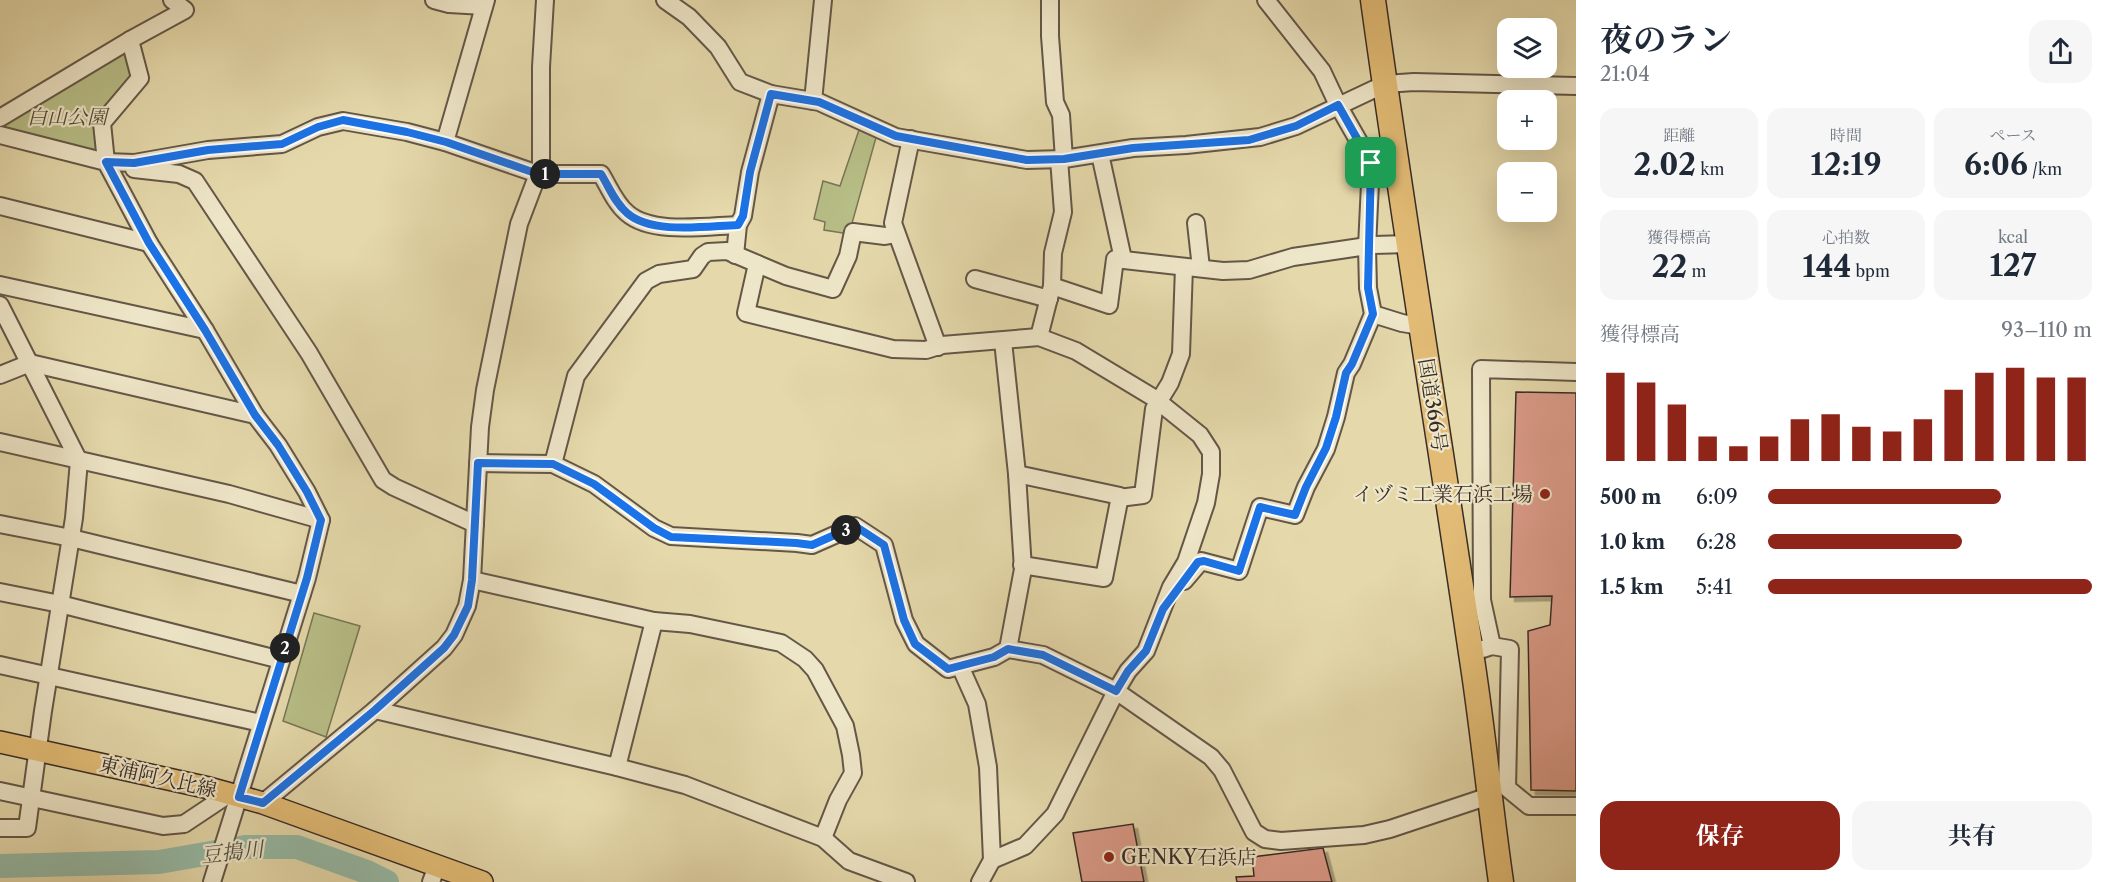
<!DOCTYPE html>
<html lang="ja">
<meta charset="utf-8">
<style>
body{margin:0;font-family:"Libre Caslon Text","Noto Serif JP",serif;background:#f6f6f7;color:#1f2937;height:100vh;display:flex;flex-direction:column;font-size:22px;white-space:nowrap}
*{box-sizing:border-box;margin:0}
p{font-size:20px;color:#747a83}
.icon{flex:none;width:33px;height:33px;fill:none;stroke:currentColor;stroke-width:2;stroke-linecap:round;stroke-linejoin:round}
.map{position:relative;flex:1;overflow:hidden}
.drawer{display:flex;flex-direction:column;background:#fff;width:540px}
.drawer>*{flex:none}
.buttons{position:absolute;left:1497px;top:18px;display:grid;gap:12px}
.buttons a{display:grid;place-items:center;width:60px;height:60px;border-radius:12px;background:#fff;box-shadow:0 6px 24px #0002;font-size:30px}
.pin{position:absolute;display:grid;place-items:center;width:51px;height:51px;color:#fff;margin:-26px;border-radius:12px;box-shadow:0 3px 9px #0006}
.km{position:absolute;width:30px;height:30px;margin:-15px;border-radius:50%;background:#222;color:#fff;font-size:16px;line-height:30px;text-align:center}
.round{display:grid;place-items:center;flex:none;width:63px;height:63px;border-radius:18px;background:#f6f6f7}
.headline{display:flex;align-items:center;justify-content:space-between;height:102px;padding:0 24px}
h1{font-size:33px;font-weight:700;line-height:45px}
.figures{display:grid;grid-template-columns:repeat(3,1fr);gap:9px;height:102px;padding:6px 24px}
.figures div{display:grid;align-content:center;border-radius:15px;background:#f6f6f7;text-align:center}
.figures b{font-size:30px;font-weight:700}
.figures small{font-size:16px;font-weight:400}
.figures p{font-size:16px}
.chart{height:168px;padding:12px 24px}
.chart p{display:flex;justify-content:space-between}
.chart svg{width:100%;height:108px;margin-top:6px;stroke:#8f2418;stroke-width:6}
.button{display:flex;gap:12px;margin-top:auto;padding:12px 24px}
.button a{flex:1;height:69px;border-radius:18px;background:#8f2418;color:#fff;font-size:24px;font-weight:700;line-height:69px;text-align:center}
.button a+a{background:#f6f6f7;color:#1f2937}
ul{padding:0 24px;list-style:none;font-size:20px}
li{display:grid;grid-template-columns:96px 72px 1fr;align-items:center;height:45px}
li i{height:15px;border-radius:8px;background:#8f2418}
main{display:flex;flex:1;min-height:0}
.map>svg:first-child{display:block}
.green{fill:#b8be87;stroke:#787557;stroke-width:1.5}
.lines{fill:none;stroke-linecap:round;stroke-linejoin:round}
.river{stroke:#96baa6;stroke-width:24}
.building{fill:#dc9b89;stroke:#392c27;stroke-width:1.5;filter:url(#shadow)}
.minor-casing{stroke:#645748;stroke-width:20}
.major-casing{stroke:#392c27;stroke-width:24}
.highway-casing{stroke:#392c27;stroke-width:27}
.minor{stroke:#eee6c8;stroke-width:16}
.major{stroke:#e2bc76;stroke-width:21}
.highway{stroke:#e2bc76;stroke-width:24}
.route-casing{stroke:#fff;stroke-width:12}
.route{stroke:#1a73e8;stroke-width:8}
.poi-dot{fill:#8f2418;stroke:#eee6c8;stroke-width:2}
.labels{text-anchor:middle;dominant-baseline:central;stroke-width:4.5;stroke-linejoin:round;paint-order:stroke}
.park-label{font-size:20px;font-style:italic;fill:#52493a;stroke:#eee6c8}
.street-label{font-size:20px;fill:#392c27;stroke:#eee6c8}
.poi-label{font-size:20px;fill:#392c27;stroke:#eee6c8;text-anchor:end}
.water-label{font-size:21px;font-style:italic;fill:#505047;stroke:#eee6c8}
</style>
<main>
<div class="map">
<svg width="1576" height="882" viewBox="0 0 1576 882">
<defs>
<filter id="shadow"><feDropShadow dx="4.5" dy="4.5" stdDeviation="0" flood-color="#0004"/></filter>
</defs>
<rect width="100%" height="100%" fill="#e5d9ab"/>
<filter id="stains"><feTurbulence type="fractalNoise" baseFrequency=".00333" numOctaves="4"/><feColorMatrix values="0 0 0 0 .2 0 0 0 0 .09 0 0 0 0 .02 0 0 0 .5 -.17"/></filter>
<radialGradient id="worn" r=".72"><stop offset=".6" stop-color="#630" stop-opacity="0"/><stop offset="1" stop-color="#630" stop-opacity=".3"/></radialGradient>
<g class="green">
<polygon points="125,52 132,75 93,119 98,155 0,127"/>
<polygon points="860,127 877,134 849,234 824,230 825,222 814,219 823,181 840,186"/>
<polygon points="314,613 360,626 326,737 283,721"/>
</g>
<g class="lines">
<polyline class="river" points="0,866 159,862 245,847 297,847 367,872 387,882"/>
</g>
<g class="building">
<polygon points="1516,392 1576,393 1576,791 1531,790 1528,631 1550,625 1552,596 1510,597"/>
<polygon points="1133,824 1144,882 1082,882 1073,833"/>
<polygon points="1323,848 1332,882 1237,882 1236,877 1254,876 1252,857"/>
</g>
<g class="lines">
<g class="minor-casing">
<g id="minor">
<polyline points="434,0 449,4 484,6"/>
<polyline points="665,0 689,17 718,47 740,82 771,94 819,102 896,137 1027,160 1064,159 1133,148 1186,145 1260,137 1296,126 1385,84 1414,82 1576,86"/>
<polyline points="1050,0 1050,36 1055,102 1061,115 1064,159"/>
<polyline points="813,101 823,0"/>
<polyline points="0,118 130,40"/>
<polyline points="0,135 106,162 149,243 205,330 255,415 278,445 307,492 321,520 307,578 212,882"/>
<polyline points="911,139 893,223 938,347"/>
<polyline points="445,142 486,0"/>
<polyline points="1100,154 1123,259"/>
<path d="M106 162 134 163 208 150 282 144 318 127 343 121 407 132 445 142 538 174H601C609 187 615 203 627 213 652 235 707 226 738 225"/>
<polyline points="106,162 102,123 140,78 130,40 185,10 172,0"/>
<polyline points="134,169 179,174 195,181 309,353 383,480 394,487 475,524"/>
<polyline points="0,206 149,243"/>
<polyline points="1196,223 1201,268"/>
<polyline points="735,255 738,225 743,216 750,172 771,94"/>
<polyline points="757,264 746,313 893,349 926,350 942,345 1039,337 1076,351 1154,398 1200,435 1211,452 1211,474 1206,503 1186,562 1171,587 1146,651 1128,671 1116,691 1055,814 1025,846 992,860"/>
<polyline points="975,279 1049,299"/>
<polyline points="0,285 205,330"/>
<polyline points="1052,286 1109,305 1115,259 1223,271 1249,270 1293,257 1374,245 1408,244"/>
<polyline points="0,305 79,461 74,518 43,711 27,828 0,828"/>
<polyline points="1373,314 1402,323 1420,326"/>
<polyline points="1039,337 1052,286 1053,253 1063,212 1059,159"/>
<polyline points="1003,341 1017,474 1023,569 1008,649"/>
<polyline points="0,375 30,363 255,415"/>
<polyline points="0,442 229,494 321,520"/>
<polyline points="478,463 553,464 594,484 654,528 671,536 797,543 812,545 855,526 884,545 904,620 916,644 948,669 994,657 1008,649 1043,655 1116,691 1211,757 1222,770 1254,832 1265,839 1281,841 1364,835 1390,829 1489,796"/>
<polyline points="553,464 576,376 646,281 659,274 693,269 702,256 708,252 727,251 786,276 833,289 848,256 853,232 885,236 896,234"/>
<polyline points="1017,474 1120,496 1104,578 1022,565"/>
<polyline points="1119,498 1143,495 1154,409 1170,383 1181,354 1184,267"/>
<polyline points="0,524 71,538 302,594"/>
<polyline points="472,580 654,621 690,624 781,643 805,659 815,670 845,726 851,755 853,773 838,800 823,838"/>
<polyline points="1184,581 1201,561 1239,571 1260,507 1295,515 1306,487 1326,449 1336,417 1346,373 1352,364 1373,314 1368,288 1367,247 1371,163 1338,105 1322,71 1266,0"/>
<polyline points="0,592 60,604 281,660"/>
<polyline points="1492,646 1482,600 1481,369 1576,372"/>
<polyline points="1483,649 1492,646 1510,649 1507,788 1529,806 1576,806"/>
<polyline points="0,665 261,723"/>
<polyline points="960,666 977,704 988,767 992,860 980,882"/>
<polyline points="375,710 617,767 685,785 823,838 849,861 906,882"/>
<polyline points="617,767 654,621"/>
<polyline points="0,791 163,826 184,824 229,794"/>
<polyline points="263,803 375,710 444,648 454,635 467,606 472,580 480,427 485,390 519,224 541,166 541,67 545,0"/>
<polyline points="431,882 437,866"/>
</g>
</g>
<g class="major-casing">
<polyline id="major" points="0,742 209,788 263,803 482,882"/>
</g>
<g class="highway-casing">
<path id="highway" d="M1373 0C1403 218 1439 435 1471 653 1483 729 1490 806 1501 882"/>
</g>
<use href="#minor" class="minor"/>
<use href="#major" class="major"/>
<use href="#highway" class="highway"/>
</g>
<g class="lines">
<g class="route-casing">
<path id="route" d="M771 94 819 102 896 136 1027 160 1064 159 1133 148 1249 140 1296 126 1338 105 1371 163 1368 288 1373 314 1352 364 1346 373 1336 417 1326 448 1306 487 1295 515 1260 507 1239 571 1204 561 1198 562 1163 609 1146 651 1128 671 1116 691 1043 655 1008 649 994 657 948 669 915 644 904 620 884 545 855 526 812 545 796 543 671 537 654 528 594 484 553 464 478 463 472 580 468 606 454 635 444 648 375 710 263 803 239 797 307 578 321 520 307 492 278 445 255 415 205 330 149 243 106 162 134 163 208 150 282 144 318 127 343 120 407 132 446 142 538 174H601C609 187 615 203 627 213 652 235 707 226 738 225L743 216 750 172Z"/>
</g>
<use href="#route" class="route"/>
</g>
<g class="poi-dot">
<circle cx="1545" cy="494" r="6"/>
<circle cx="1109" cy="857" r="6"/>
</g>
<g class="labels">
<g class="park-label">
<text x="67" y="117">白山公園</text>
</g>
<g class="street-label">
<text transform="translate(1433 405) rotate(81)">国道366号</text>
<text transform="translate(158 777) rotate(13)">東浦阿久比線</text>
</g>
<g class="poi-label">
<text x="1533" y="494">イヅミ工業石浜工場</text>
<text x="1121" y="857" text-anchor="start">GENKY石浜店</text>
</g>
<g class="water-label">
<text transform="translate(232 852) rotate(-6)">豆搗川</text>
</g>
</g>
<rect width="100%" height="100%" filter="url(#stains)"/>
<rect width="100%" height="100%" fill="url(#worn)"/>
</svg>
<div class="buttons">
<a><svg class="icon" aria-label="layers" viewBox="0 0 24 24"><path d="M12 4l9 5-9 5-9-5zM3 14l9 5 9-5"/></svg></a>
<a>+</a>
<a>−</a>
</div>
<div class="pin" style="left:1371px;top:163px;background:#1e9e55"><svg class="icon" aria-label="arrive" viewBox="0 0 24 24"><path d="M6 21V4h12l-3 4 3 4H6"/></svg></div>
<b class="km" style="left:545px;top:174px">1</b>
<b class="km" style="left:285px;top:648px">2</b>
<b class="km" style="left:846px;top:530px">3</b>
</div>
<section class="drawer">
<div class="headline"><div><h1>夜のラン</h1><p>21:04</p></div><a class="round"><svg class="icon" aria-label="share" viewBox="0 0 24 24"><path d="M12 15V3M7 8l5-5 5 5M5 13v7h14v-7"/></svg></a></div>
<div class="figures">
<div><p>距離</p><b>2.02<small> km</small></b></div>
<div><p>時間</p><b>12:19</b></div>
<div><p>ペース</p><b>6:06<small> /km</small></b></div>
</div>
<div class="figures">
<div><p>獲得標高</p><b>22<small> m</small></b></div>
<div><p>心拍数</p><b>144<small> bpm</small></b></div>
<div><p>kcal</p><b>127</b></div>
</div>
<div class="chart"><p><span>獲得標高</span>93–110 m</p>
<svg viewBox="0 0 160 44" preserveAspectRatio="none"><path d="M5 44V8M15 44V12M25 44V21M35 44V34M45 44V38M55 44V34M65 44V27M75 44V25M85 44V30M95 44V32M105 44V27M115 44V15M125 44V8M135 44V6M145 44V10M155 44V10"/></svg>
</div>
<ul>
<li><b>500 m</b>6:09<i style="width:72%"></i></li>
<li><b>1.0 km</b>6:28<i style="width:60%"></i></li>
<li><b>1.5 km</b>5:41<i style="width:100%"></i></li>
</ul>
<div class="button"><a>保存</a><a>共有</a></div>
</section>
</main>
